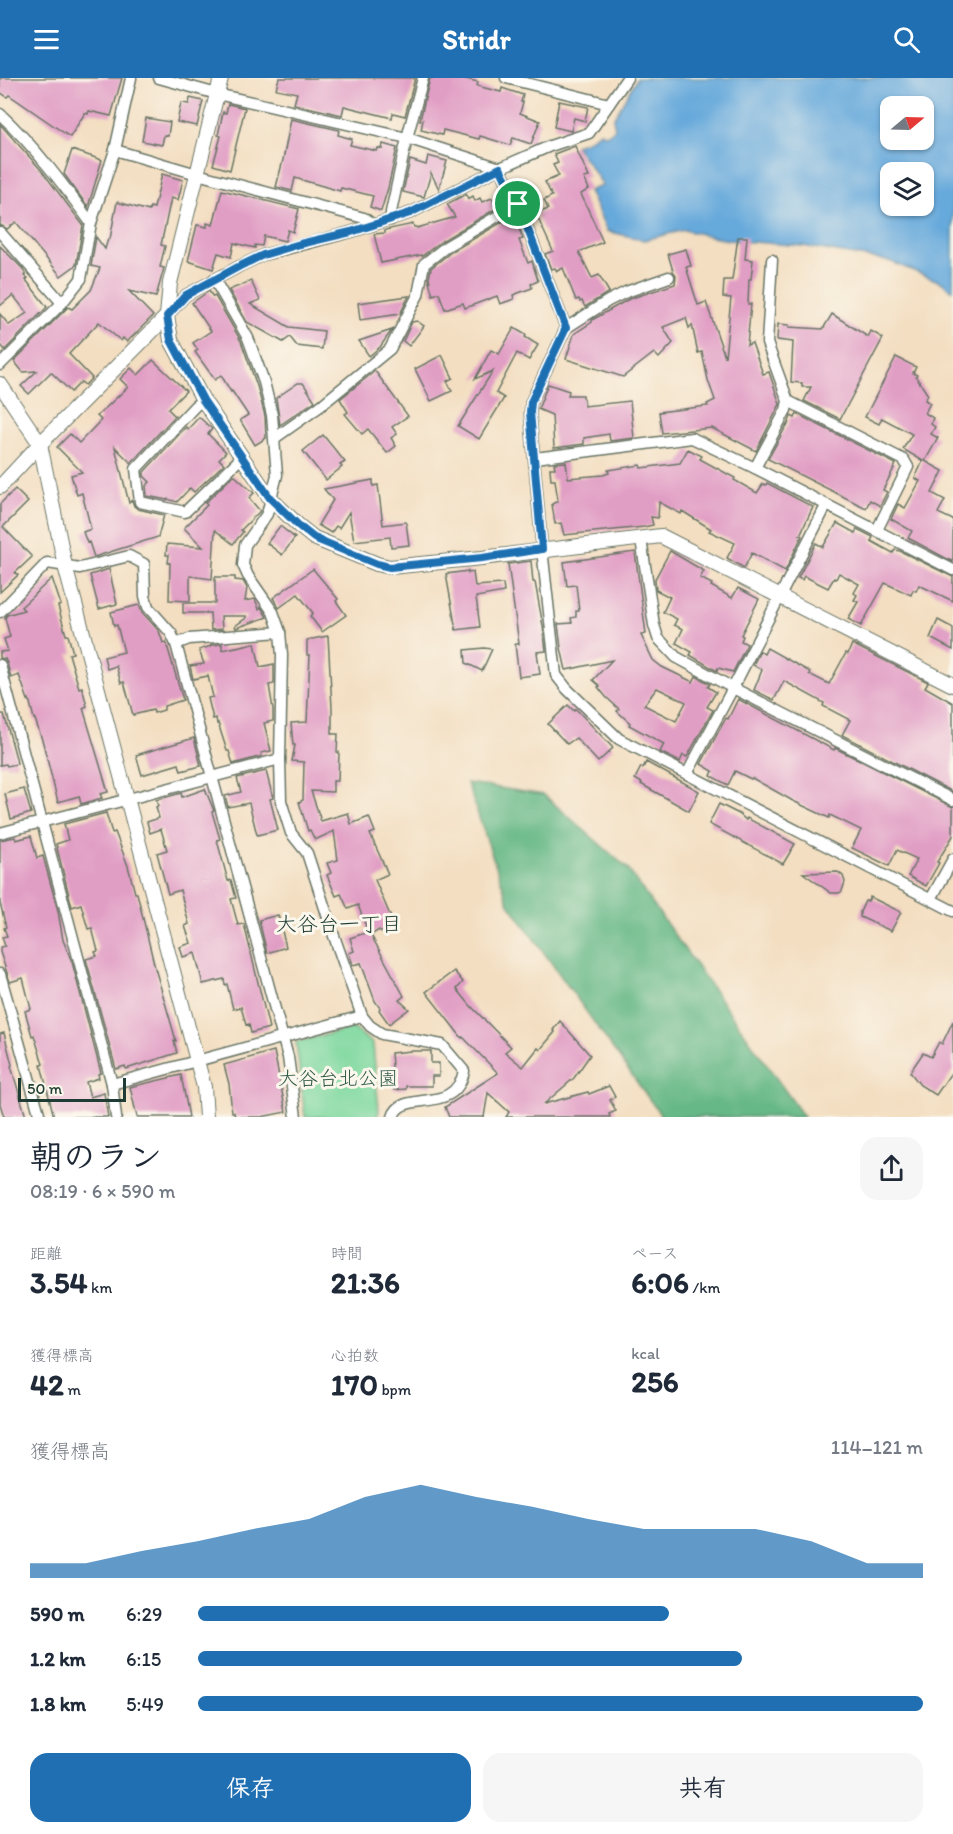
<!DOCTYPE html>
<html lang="ja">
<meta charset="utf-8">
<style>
body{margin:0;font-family:Itim,"Klee One",sans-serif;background:#f6f6f7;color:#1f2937;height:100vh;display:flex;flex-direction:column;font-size:22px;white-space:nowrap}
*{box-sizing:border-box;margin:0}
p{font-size:20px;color:#747a83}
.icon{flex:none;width:33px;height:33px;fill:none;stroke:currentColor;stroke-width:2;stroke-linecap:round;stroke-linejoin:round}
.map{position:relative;height:1039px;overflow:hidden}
.sheet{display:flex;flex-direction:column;background:#fff;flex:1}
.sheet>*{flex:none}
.needle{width:39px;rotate:71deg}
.controls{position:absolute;left:880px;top:18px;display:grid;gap:12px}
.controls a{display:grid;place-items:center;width:54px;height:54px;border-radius:12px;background:#fff;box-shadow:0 2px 4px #0004;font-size:30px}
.scale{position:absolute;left:18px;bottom:15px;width:108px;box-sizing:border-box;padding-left:6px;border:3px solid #1f3d34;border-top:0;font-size:16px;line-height:21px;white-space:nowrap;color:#1f3d34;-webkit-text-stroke:4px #fbf7ec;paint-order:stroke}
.pin{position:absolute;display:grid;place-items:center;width:51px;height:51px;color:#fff;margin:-26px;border:3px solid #fff;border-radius:50%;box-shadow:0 2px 6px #0007}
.round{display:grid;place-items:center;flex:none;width:63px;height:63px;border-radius:18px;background:#f6f6f7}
.headline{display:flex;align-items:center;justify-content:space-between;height:102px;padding:0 30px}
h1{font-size:33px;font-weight:700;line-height:45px}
.stats{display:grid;grid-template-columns:repeat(3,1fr);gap:9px;height:102px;padding:6px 30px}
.stats div{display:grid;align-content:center}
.stats b{font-size:30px;font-weight:700}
.stats small{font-size:16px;font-weight:400}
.stats p{font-size:16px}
.chart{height:168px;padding:12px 30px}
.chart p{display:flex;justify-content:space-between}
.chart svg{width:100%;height:108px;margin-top:6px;fill:#1f6fb2;opacity:.7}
.button{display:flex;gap:12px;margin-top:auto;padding:12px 30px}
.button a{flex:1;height:69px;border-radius:18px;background:#1f6fb2;color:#fff;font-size:24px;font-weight:700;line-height:69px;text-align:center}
.button a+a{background:#f6f6f7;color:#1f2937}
ul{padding:0 30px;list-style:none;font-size:20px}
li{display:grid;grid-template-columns:96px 72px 1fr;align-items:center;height:45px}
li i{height:15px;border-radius:8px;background:#1f6fb2}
header{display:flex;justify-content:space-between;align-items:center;height:78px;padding:0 30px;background:#1f6fb2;color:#fff;font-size:27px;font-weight:700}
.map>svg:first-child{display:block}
.green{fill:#7ed89f;stroke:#4e8a6a;stroke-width:1.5}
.forest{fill:#66b886;stroke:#427a5d;stroke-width:1.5}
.water{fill:#66a9db;stroke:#427388;stroke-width:1.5;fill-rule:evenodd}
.building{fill:#e19ec5;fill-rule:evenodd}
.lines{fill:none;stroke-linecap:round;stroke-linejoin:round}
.minor-casing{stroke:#697565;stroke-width:13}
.tertiary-casing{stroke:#697565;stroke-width:16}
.minor{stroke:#fff;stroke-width:10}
.tertiary{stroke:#fff;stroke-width:14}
.route-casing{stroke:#fff;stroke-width:12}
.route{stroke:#1f6fb2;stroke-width:8}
.labels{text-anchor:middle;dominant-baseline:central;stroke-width:6;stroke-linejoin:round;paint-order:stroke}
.park-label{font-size:20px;fill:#325c49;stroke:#fbf7ec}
.neighbourhood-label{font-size:21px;fill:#1f3d34;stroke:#fbf7ec}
</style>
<header><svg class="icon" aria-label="menu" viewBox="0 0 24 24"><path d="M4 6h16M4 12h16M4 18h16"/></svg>Stridr<svg class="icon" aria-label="search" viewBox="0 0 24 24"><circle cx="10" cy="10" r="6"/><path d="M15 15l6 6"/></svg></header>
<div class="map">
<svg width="953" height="1039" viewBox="0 0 953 1039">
<rect width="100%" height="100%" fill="#fbf7ec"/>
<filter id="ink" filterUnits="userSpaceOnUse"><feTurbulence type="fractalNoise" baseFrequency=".0167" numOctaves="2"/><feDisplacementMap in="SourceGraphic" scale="12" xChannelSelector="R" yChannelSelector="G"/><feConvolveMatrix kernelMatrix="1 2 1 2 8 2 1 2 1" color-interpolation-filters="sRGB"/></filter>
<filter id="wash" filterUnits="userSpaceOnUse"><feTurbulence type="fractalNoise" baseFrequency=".008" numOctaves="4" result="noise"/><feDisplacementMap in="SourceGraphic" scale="24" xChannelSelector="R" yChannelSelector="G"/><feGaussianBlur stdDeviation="1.35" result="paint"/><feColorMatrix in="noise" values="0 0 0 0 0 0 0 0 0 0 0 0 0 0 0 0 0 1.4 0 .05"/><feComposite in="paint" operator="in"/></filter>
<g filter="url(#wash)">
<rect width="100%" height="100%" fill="#f3dec1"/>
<polygon class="green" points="353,950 373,966 379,1033 377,1039 305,1039 296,964"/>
<polygon class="forest" points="467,705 544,717 627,790 804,1039 662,1039 509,826"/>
<path class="water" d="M637 0H953V213L941 204 889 183 803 168 728 162 684 152 644 162 607 153 589 113 603 107 575 67 585 64 601 54 606 57 615 51 613 41ZM891 28H924V62H891ZM891 94H924V128H891Z"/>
<g id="blocks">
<g class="building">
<polygon points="0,0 122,0 111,38 89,33 88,36 85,35 70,59 9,17 7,19 0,14"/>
<polygon points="279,0 415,0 405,38 393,35 392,40 344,28 342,37 294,26 297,15 276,11"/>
<polygon points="430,0 462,0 478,4 477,8 501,14 502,10 523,17 521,24 523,24 520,35 540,43 531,66 513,60 510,67 480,58 479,61 443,52 442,57 421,52 423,42 420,42"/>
<polygon points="190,20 203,23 197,48 177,44 181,25 189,26"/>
<polygon points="559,23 588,29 585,43 574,40 571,53 554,49"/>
<polygon points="228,26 245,30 230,92 213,87 221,58 218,57 223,34 226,35"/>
<polygon points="146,40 170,44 168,58 164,57 162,67 142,63"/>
<polygon points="291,41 339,52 338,57 352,61 350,67 377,73 378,70 382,71 383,66 397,70 388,110 381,133 370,129 373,118 341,110 340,113 295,100 292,113 276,109 283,82"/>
<polygon points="0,46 42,93 83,147 76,187 61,198 16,144 7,151 0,147"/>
<polygon points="575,68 589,99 584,100 589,111 581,116 603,164 579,174 592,200 599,197 609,214 585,229 582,223 580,224 579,221 576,222 563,190 557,193 555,190 551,191 545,176 553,173 536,136 548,131 544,122 552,118 545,104 559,98 553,87 558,85 554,76"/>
<polygon points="72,72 102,82 88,129 64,96"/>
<polygon points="428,78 447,83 439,111 431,95 424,119 403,114 410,82 426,87"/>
<polygon points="162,96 183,102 178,122 171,120 161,167 165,168 160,189 164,190 156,219 129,213 153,238 127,264 123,260 121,263 99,244 69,276 92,300 85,307 81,304 71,314 51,294 29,316 21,308 37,293 23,294 14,283 68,229 72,231 91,212 100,190 91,188 96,159 105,171 108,161 110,161 117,124 149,133 150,129 154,130"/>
<polygon points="222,112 299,131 293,154 288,152 285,163 264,158 262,168 255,167 255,170 234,165 231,179 218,175 213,191 188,183 197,147 207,149 207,145 213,147"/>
<polygon points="466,116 468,121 473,118 475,123 480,120 482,124 492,120 497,130 443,162 422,178 421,177 381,185 374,156 385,155 385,152 413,146 414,149 417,149 417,150 455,139 447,126"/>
<polygon points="514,137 523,161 519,162 528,185 532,183 538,203 531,206 532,210 513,217 514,221 500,226 497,218 465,230 463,225 445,231 439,215 433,217 429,204 430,204 429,200 431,190 451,174"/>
<polygon points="738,159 747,159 745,181 753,182 751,201 749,201 748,226 751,226 747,267 752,265 763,296 769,294 780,326 756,373 712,350 662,355 659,334 708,328 707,326 715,322 708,302 702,274 698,275 692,247 689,250 686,240 663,249 673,265 659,280 654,275 623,299 566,281 574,256 592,244 592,242 629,221 675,206 676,197 673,193 668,176 686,171 691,188 686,189 698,227 706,224 725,279 731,220 723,219 724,202 732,202"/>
<polygon points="0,168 22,190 26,197 25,198 28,200 26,202 47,229 5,272 0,266 0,236 9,247 27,235 13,217 0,228"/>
<polygon points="251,203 260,222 250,226 289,249 324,253 322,271 297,268 290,259 283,264 247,244 229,212"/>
<polygon points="209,213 213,219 215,218 241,263 257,308 265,338 266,360 255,367 240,342 248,337 232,313 231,314 221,297 215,302 195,274 198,272 193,265 211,253 192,225"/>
<polygon points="409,218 400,236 360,242 358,225"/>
<polygon points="832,236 868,259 871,253 883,260 840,341 804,323 811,309 802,309 802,305 791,304 793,264 777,262 778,246 789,247 789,249 823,251"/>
<polygon points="417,243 424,248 409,268 403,263 412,244"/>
<polygon points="514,250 526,257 525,259 538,267 529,282 517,275 496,315 504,320 479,361 458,348 493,293 475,301 491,272 499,276"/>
<polygon points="392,252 380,269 369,278 359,263"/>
<polygon points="442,277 453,300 447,303 452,313 431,323 415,291"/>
<polygon points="896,279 916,289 913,295 917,297 916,299 928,317 925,322 930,325 925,335 933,340 931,346 935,349 931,356 938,360 925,383 943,393 932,415 945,422 938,435 953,442 953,484 908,460 912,453 891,441 898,426 905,430 920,403 915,400 923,383 903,371 912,356 882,340 879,346 865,339"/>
<polygon points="153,282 186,313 168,331 175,338 131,385 115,369 129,425 132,422 134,428 138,431 164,437 158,459 94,479 89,464 87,465 83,454 91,451 82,415 77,417 71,397 82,394 57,369 70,356 79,365 101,342 97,338 128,309 120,301 131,290 138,297"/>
<polygon points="375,293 408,338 392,349 397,356 391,360 396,368 387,375 368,351 362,356 345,336 348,334 340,321"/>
<polygon points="298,305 303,305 315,323 280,347 276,320"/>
<polygon points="548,306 569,313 568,317 583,317 584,328 630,323 634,360 610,363 609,356 584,360 584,366 554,370 552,337 538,331"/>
<polygon points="797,336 896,386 883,412 887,414 880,428 870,422 866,430 768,381 787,347 787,349 791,338 795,340"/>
<polygon points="199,339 212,351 208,356 226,374 219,381 224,386 194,414 190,410 177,424 168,421 167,422 147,418 146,408 150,404 144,398 144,394 186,349 188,351"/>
<polygon points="323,357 345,384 340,387 342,389 326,402 303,373"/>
<polygon points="688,371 702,378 700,381 735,400 734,402 757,415 763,406 766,407 767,405 813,429 800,457 802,458 785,493 752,475 744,490 727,480 735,465 709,453 711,451 682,433 681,436 659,424 658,440 651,439 653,447 644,449 564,457 561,445 555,446 552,426 558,423 555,402 551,402 550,390 555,390 554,385 566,384 568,400 603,397 609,395 608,392 640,387 641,390 680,385"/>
<polygon points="234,397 254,415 249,420 260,433 241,452 243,454 233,466 215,452 212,501 190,498 190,523 169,522 170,485 168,485 169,477 166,477 167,466 203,469 184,450 207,427 205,425"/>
<polygon points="373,402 373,408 378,407 383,447 406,444 409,467 391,469 390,459 354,463 349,434 339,450 336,448 331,455 318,447 333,422 324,411"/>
<polygon points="15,411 28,424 3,449 32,479 15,495 18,497 0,514 0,426"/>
<polygon points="837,445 855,455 857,451 873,459 871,463 893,475 895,472 900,473 953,499 953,523 919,507 916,513 913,512 911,517 885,505 861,548 848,541 858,524 854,522 857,517 854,515 859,506 839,495 836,501 834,500 828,510 804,498 802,502 798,500 816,465 823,469"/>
<polygon points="280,448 295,460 282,477 267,465"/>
<polygon points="670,473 704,493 700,500 712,506 711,508 732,520 738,510 759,521 741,557 743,558 741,563 747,566 733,594 718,590 717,593 690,577 692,574 676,565 683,551 674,547 677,541 663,534 670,519 656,512 655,501"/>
<path d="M635 474 646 556 641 557 653 582 662 589 693 604 696 598 710 606 708 609 716 614 707 629 713 632 687 679 683 677 680 684 660 674 664 666 629 647 630 645 617 633 619 631 606 619 598 609 600 608 593 602 612 582 566 592 561 570 558 546 572 545 571 540 576 539V533H579L576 507 567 508 564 484ZM657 610 686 624 676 643 644 627Z"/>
<polygon points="531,483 533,504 535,504 543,548 546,573 537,574 540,596 519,599 515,566 519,566 508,486"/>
<polygon points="109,491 117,526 99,531 90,497"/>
<polygon points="313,491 338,521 336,523 346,537 322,554 310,538 313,535 298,516 279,530 273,520"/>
<polygon points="468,493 468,495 473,494 475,508 503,506 504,514 476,519 480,549 456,552 446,496"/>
<polygon points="215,499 235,499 235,502 243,503 247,510 245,523 255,521 259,531 261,529 267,539 236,550 235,548 246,540 246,538 221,538 222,551 211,552 210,535 183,535 183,525 215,525"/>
<polygon points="52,500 61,527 58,528 66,557 68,557 73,575 69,576 79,610 82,609 87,628 83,630 108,714 100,716 102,720 81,726 79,718 58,724 43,665 35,641 34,641 29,621 28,622 19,597 11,600 7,585 5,581 0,580 0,574 8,573 4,561 10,559 5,540 7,537 24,532 21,529"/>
<polygon points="139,527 142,534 159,553 163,565 166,564 183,622 164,628 164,632 154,635 153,632 133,637 124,604 121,605 116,588 107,591 104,579 124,574 117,547 114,548 111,534"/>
<polygon points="938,542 953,550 953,572 930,560"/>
<polygon points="328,558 332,630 332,656 338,656 337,674 339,674 338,703 333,703 333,714 311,713 321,743 348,735 351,746 369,739 375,754 370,756 388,796 375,802 395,849 381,854 379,852 371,857 404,918 399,922 409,931 389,946 379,932 380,930 375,923 361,885 353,887 349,875 354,873 350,860 368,854 358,827 348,831 341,816 336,818 327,797 331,795 327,785 338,782 334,753 315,762 310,752 308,753 299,724 303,722 304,684 292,683 295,667 293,667 291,645 307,644 310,577 307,577 307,562"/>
<polygon points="255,565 260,589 274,586 274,606 269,607 273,631 273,643 264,645 271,673 261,675 262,678 233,686 229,673 227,673 218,645 217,646 216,640 213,641 208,620 213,619 208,598 193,601 190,588 204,586 199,572 211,568 211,567 222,566 222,572"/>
<polygon points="852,566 928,604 925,609 953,625 953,714 842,657 850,642 823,628 824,625 784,603 774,622 754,612 762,592 753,587 760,573 764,576 767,570 810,594 809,596 829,606 846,575 848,576"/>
<polygon points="484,570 492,571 482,593 466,585 465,572"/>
<polygon points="738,621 834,672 835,670 953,729 953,758 937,784 939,785 926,808 908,798 917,781 897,772 889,788 852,770 861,752 830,737 829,740 793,723 752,700 751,701 735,693 728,707 711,698 713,693 701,686 726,640 728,641"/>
<polygon points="568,627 574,633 576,631 613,670 598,684 576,660 567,666 548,646"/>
<polygon points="0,636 4,636 16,680 17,686 7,688 6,686 0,687"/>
<polygon points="194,660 201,688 181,693 179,686 142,697 136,677"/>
<polygon points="646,684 699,713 689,733 641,706 642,705 635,701 641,689 643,690"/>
<polygon points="266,693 273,720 270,721 278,752 257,757 249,725 228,729 225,718 241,714 237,700"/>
<polygon points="24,711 31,735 11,741 5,716"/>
<polygon points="205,711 214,733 212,734 220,761 217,762 228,803 231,802 236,820 231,821 238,847 244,846 269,950 251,955 249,946 246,947 241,929 233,931 227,906 225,907 224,901 203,906 195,875 183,879 180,869 191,865 185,848 189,846 180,812 168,816 157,775 167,772 161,751 150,755 147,744 159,740 156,729 158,728 156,722 181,715 182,719"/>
<polygon points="719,726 739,736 746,742 747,740 795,766 783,786 709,746"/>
<polygon points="106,735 112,755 115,754 128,788 135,815 137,815 155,890 173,952 176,963 174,963 177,975 126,991 125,988 116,991 86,881 97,878 95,874 98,873 92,850 88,851 81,826 72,829 56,766 68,762 64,746"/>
<polygon points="31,758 37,780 43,778 58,833 63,862 72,884 101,995 98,996 99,1000 86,1004 90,1019 104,1015 108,1039 54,1039 41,987 43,986 34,957 32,958 25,933 31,931 23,900 10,904 0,874 0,869 5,868 2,859 7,858 4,850 6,849 0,825 0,762 15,759 16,762"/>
<polygon points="838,794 843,798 845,804 842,813 839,815 831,815 803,795"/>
<polygon points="870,819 901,834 891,853 860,839 860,834 865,823 868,823"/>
<polygon points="278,837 286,869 267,875 259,842"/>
<polygon points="454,893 463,904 457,911 470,927 511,969 505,974 523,989 538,970 540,972 555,954 553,952 560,943 590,977 574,1000 544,1026 588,1014 589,1016 609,1008 615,1019 610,1022 616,1033 609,1036 610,1039 506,1039 509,1034 488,1015 484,1039 449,1039 445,1029 498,995 463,959 462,960 426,914"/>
<polygon points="953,943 953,992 936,1017 920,1007 910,994 923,975 931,979 939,964 942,966"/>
<polygon points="4,955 12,987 11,988 26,1039 4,1039 0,1026 0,956"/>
<polygon points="274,973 286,1034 261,1039 235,1039 234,1034 232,1034 229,1006 224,987"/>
<polygon points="411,973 431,973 431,985 439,985 439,998 432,998 432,1008 406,1008 406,1011 394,1012 391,975"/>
<polygon points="181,997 189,1039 137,1039 130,1009"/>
</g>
</g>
</g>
<g filter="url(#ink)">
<use href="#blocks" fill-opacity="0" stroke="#697565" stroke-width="1.5"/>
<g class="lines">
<g class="minor-casing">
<g id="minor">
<polyline points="159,0 217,16 407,60 500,90 518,126 566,250"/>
<polyline points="506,0 609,26"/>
<path d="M0 36C35 69 63 106 91 145"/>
<polyline points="115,72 197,96 364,140 373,147"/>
<polyline points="391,142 391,134 407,60 423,0"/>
<polyline points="0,154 62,225"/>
<polyline points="669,199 626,214 608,223 566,250 531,324 530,335 542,471 556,597 567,611 619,661 953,833"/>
<path d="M214 201 248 260 264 304 272 337 277 397 267 436 245 467 243 487 248 498 273 534 280 554 282 577 280 681 281 723 291 755 307 775 334 858 362 938 370 948 382 956 442 967 464 993C455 1039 401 1010 393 1039"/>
<polyline points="167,238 186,217 240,188 263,177 351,154 410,135 500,90 550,68 589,55 627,0"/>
<polyline points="0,287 62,225 81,201 91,145 115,72 131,0"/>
<polyline points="203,322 195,328 136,391 140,424 185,434 241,380"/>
<polyline points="788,323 904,382 908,389 877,452"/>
<polyline points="275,360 319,329 390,271 418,217 424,186 447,168 518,126"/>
<polyline points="535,380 692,360 755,390 953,492"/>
<polyline points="755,390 786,332 788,323 767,265 772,182"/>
<polyline points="641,461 654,547 658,560 676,579 733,610 953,722"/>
<polyline points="0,534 47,485 80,490 129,478 144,486 145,518 148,529 171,555 176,566 288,979 296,1039"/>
<polyline points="176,566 189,561 280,554"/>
<polyline points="0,587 112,1006 116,1039"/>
<polyline points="687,696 733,610 826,428"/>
<polyline points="0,755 280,681"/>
<polyline points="931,821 953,781"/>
<polyline points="0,896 40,1039"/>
<polyline points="112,1006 362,938"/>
</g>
</g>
<g class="tertiary-casing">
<g id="tertiary">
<polyline points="167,238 171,262 203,322 270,420 299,448 314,460 377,486 390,489 482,480 661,458 953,607"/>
<polyline points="0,306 40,366 65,488 204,1009 206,1039"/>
<polyline points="0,409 40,366 167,238 170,205 221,0"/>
</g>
</g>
<use href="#minor" class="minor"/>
<use href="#tertiary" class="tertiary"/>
</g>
</g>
<g class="lines" filter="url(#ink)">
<g class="route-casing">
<polygon id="route" points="500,90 518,126 566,250 531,324 530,334 542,471 482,480 390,489 377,486 314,460 299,448 270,420 203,322 171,262 167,238 186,217 240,188 263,177 300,166 351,154 410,135"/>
</g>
<use href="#route" class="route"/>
</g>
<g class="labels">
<g class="park-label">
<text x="338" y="1000">大谷台北公園</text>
</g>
<g class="neighbourhood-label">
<text x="339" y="845">大谷台一丁目</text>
</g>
</g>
</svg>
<div class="controls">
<a><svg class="needle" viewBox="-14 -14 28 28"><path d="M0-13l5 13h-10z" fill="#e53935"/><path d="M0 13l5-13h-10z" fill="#747a83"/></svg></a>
<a><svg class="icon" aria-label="layers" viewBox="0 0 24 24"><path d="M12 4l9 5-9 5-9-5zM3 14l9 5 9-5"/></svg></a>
</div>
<div class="scale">50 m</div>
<div class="pin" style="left:518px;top:126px;background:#1e9e55"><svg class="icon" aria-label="arrive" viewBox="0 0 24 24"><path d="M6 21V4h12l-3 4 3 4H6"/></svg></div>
</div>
<section class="sheet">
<div class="headline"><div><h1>朝のラン</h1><p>08:19 · 6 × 590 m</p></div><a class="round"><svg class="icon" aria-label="share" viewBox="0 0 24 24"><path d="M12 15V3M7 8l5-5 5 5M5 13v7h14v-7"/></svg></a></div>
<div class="stats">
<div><p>距離</p><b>3.54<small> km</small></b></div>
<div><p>時間</p><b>21:36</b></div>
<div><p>ペース</p><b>6:06<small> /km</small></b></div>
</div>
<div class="stats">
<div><p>獲得標高</p><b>42<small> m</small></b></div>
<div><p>心拍数</p><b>170<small> bpm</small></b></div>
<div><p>kcal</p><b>256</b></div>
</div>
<div class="chart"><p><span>獲得標高</span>114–121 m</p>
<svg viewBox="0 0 160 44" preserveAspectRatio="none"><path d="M0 44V38L10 38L20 33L30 29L40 24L50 20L60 11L70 6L80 11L90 15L100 20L110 24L120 24L130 24L140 29L150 38L160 38V44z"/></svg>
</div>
<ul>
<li><b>590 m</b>6:29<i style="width:65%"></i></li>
<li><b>1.2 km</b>6:15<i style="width:75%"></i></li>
<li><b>1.8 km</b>5:49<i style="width:100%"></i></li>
</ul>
<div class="button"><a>保存</a><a>共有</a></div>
</section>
